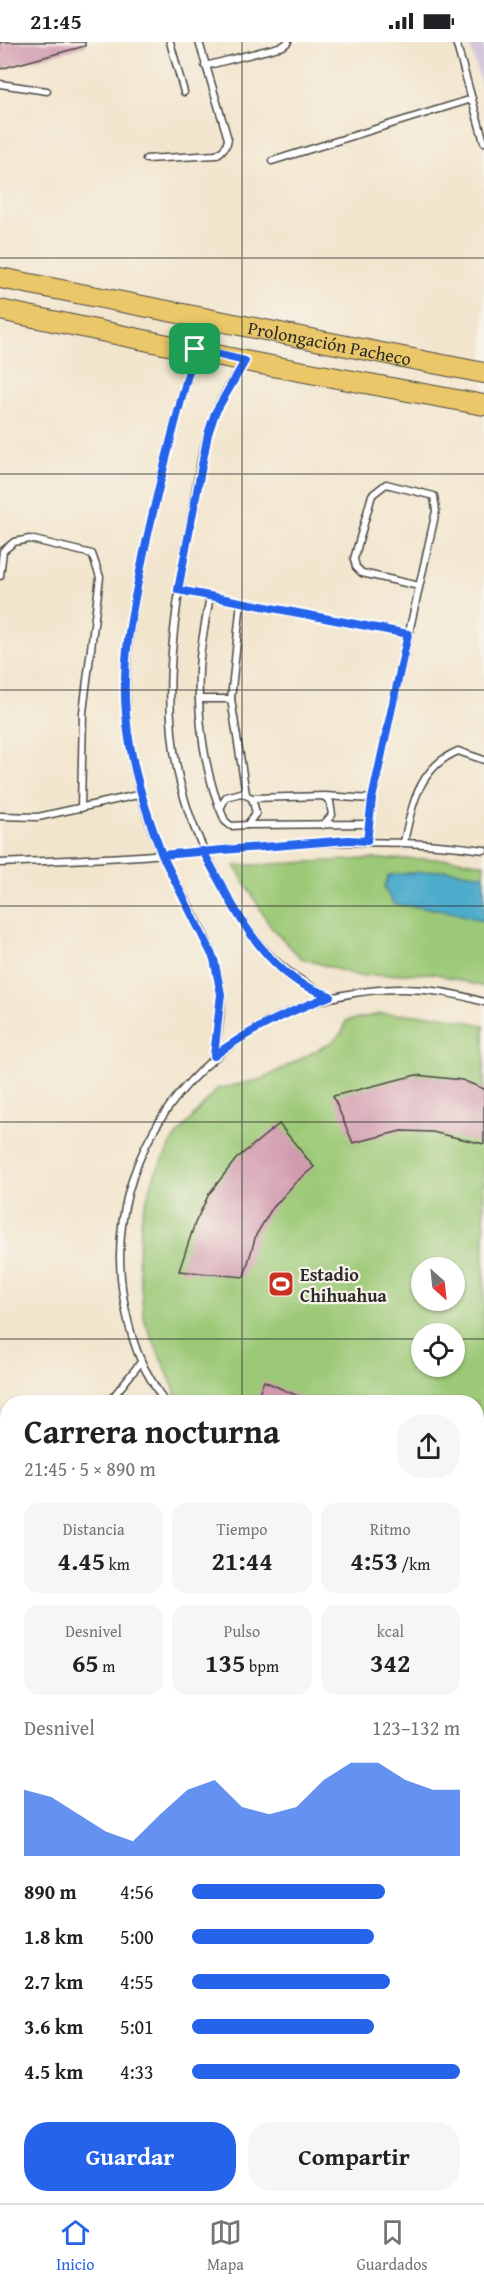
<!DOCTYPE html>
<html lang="es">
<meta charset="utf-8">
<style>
body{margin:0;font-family:"Gentium Book Plus",serif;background:#f6f6f6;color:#202124;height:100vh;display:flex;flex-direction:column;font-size:22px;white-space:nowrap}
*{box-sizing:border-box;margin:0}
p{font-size:20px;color:#757577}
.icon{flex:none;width:33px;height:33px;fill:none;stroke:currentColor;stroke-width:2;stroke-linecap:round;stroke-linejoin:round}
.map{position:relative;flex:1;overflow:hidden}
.panel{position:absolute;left:0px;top:1353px;width:484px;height:808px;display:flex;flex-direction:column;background:#fff;border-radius:24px 24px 0 0;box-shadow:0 2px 4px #0004}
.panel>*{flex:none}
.needle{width:39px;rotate:153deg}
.fabs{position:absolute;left:411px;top:1215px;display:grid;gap:12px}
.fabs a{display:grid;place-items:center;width:54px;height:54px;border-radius:50%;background:#fff;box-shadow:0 2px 4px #0004;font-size:30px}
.pin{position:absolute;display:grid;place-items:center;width:51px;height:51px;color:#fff;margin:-26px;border-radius:12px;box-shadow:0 3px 9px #0006}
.round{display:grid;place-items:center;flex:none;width:63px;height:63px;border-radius:24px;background:#f6f6f6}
.overview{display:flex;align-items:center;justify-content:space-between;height:102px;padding:0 24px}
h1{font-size:33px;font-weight:700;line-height:45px}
.stats{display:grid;grid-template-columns:repeat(3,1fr);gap:9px;height:102px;padding:6px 24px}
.stats div{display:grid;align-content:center;border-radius:15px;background:#f6f6f6;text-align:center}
.stats b{font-size:26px;font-weight:700}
.stats small{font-size:16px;font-weight:400}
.stats p{font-size:16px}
.chart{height:168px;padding:12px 24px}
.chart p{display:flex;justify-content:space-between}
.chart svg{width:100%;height:108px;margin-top:6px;fill:#2563eb;opacity:.7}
.primary-button{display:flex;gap:12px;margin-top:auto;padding:12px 24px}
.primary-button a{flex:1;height:69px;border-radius:24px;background:#2563eb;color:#fff;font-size:24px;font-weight:700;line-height:69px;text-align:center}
.primary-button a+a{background:#f6f6f6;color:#202124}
ul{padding:0 24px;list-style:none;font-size:20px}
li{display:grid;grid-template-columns:96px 72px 1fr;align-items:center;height:45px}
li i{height:15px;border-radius:8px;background:#2563eb}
.status{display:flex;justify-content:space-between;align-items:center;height:42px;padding:0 30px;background:#fff;direction:ltr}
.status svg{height:16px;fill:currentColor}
.dock{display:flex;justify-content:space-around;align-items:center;height:84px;border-top:2px solid #e0e0e0;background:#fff;font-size:16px;color:#757577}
.dock a{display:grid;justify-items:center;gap:3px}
.dock .on{color:#2563eb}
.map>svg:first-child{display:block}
.industrial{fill:#cabfd7}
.green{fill:#9cc977;stroke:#647a51;stroke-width:1.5;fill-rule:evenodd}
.water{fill:#4eaccc;stroke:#3c6c7c;stroke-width:1.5}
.building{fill:#d19aae}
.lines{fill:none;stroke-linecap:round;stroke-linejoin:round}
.lane-casing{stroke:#494743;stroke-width:9}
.street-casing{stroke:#494743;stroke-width:15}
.secondary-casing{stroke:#494743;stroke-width:20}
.primary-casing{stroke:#494743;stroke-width:22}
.path{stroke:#494743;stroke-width:3;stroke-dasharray:4.5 4.5;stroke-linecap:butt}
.lane{stroke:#fff;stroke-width:6}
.street{stroke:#fff;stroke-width:12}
.secondary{stroke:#f7e9c3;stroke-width:16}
.primary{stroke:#eac769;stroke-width:20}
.route-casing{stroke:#fff;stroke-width:12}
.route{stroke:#2563eb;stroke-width:8}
.grid{fill:none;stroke:#2b2b2b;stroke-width:1.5;stroke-opacity:0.55}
.labels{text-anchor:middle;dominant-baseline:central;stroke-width:4.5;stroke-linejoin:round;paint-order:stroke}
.street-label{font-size:18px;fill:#2b2b2b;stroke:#f7f3e8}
.poi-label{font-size:18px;font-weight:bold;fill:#2b2b2b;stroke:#f7f3e8;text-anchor:start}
</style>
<div class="status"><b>21:45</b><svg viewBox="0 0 49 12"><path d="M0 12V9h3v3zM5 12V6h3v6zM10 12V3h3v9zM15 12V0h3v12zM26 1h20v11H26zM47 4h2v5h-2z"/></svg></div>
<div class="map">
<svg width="484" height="2161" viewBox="0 0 484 2161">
<rect width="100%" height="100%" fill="#f7f3e8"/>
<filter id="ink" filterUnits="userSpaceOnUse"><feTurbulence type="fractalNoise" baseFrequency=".0167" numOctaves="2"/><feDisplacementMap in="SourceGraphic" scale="12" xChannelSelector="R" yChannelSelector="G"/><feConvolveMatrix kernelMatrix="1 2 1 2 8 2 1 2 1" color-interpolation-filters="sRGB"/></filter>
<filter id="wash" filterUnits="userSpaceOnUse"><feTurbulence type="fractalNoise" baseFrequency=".008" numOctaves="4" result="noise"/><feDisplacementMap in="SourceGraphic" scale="24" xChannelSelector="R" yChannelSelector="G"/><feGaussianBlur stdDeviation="1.35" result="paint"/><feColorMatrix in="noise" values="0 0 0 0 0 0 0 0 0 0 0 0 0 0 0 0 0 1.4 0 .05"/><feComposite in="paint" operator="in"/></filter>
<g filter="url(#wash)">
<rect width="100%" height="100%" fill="#f2e5cd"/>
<polygon class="industrial" points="469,0 484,0 484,52"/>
<g class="green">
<polygon points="366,817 453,817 484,822 484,945 433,931 359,934 301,916 270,884 235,824"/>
<path d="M380 972 437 973 484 983V1538H477V1360H180L144 1278 138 1216 142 1171 155 1132 174 1097 217 1047 263 1037 332 1000 343 989 346 979ZM422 1226H454V1258H422ZM422 1292H454V1324H422Z"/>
<polygon points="0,1586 8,1611 8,2109 0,2112"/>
</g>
<polygon class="water" points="445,828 484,833 484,879 443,868 393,862 384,845 389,833"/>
<g id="blocks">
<g class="building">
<polygon points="0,0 85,0 85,4 0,27"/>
<polygon points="416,1033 462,1038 484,1047 484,1102 432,1090 401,1089 353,1101 333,1054"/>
<polygon points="279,1082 314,1125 295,1141 271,1168 256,1193 244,1235 179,1229 195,1181 209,1152 236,1117"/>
<polygon points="264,1339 311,1360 255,1360"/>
</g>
</g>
</g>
<g filter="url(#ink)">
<use href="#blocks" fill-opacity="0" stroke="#494743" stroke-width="1.5"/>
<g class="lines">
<g class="lane-casing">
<g id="lane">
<polyline points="170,0 184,50"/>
<polyline points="456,0 484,100"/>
<polyline points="205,24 283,4 288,0"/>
<polyline points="0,42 47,49"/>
<path d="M146 117 216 113C223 109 227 105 228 97L199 0"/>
<polyline points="272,119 472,57"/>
<path d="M204 278C183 349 163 420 148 493 130 575 116 648 135 731 142 759 150 788 162 813 183 857 216 901 221 951 223 970 217 994 214 1014"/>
<path d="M243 322C233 338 221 355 214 373 199 412 195 457 187 498 173 581 159 672 184 755 193 788 208 817 224 847 251 898 277 930 330 954"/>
<polyline points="0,534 3,509 14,500 30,497 92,512 100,535 83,670 81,766"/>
<polyline points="179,548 408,592"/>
<path d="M210 554C206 578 200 604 199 628 197 676 205 736 225 779L231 784 247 783 256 771 252 756 241 751 226 755 221 765"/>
<polyline points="241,559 231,657 246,752"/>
<polyline points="199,657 231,657"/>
<polyline points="252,756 325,754 372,757"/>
<polyline points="0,774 38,775 142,752"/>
<polyline points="247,783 369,782"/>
<polyline points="323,783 332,773 330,760 325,755"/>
<polyline points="367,799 372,757 436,469 434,454 386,442 372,453 354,517 356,525 362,531 419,544"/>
<path d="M404 800C412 763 419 725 458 709L484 718"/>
<path d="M0 821C55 818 110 817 165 812 273 804 376 792 484 808"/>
<polyline points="109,1360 141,1320"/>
<path d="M164 1360C157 1347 148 1334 142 1321 128 1290 120 1248 120 1214 121 1031 314 905 484 960"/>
<polyline points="0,1444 8,1442"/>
<polyline points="0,1499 8,1499"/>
<polyline points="477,1614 484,1614"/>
<polyline points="477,1729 484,1743"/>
</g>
</g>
<g class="street-casing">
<g id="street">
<polyline points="85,2154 86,2161"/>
<polyline points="472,2154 472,2161"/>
</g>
</g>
<g class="secondary-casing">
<g id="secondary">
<polyline points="477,2010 484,2008"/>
<polyline points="0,2144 8,2142"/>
</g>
</g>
<g class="primary-casing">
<g id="primary">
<path id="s1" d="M0 236 484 331"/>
<polyline points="0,268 245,319 484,363"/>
</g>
</g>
<g class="path">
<polyline points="0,1628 8,1653"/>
<polyline points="0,1811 8,1801"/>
</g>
<use href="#lane" class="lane"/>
<use href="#street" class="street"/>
<use href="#secondary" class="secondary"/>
<use href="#primary" class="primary"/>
</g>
</g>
<g class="lines" filter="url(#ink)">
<g class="route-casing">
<path id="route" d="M195 307C176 375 159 442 144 510 133 564 121 617 126 672 130 721 145 767 162 813L203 809C228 855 254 912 300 941 309 946 320 950 330 954 288 970 251 987 214 1014L221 952 214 917 162 813 348 798 367 799 372 757 408 592 178 548 208 392 215 371 245 319 195 307"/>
</g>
<use href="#route" class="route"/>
</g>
<path class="grid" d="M242 0V1360M0 216H484M0 432H484M0 648H484M0 864H484M0 1080H484M0 1297H422M454 1297H484M0 1513H8M477 1513H484M0 1729H8M477 1729H484M0 1945H8M477 1945H484M242 2154V2161"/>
<defs>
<g id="stadium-square" transform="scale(1.35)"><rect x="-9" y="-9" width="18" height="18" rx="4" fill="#c8321e" stroke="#f7f3e8"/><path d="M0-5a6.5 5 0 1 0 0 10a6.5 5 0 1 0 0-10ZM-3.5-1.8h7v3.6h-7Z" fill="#fff"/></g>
</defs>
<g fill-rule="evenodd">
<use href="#stadium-square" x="281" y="1242"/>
</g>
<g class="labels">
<g class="street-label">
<text stroke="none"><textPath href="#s1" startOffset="336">Prolongación Pacheco</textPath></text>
</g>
<g class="poi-label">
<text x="300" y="1232">Estadio<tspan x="300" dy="21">Chihuahua</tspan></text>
</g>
</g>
</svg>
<div class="fabs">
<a><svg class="needle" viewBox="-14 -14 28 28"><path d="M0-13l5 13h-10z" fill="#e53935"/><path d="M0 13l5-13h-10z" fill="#757577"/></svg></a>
<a><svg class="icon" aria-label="locate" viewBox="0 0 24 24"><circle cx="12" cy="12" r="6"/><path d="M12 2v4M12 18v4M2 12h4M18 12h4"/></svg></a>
</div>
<div class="pin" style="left:195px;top:307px;background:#1e9e55"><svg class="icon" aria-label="arrive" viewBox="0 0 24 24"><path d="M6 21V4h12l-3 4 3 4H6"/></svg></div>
<section class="panel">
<div class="overview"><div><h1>Carrera nocturna</h1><p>21:45 · 5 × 890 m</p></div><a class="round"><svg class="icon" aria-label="share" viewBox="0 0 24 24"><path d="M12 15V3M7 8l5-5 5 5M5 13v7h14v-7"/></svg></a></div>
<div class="stats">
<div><p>Distancia</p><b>4.45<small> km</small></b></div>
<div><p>Tiempo</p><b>21:44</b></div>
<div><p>Ritmo</p><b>4:53<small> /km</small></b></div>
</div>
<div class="stats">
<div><p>Desnivel</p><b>65<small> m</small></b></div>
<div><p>Pulso</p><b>135<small> bpm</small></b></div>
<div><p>kcal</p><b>342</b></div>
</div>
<div class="chart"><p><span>Desnivel</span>123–132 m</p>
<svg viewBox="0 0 160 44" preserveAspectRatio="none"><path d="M0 44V17L10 20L20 27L30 34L40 38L50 27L60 17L70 13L80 24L90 27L100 24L110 13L120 6L130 6L140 13L150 17L160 17V44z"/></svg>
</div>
<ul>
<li><b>890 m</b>4:56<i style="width:72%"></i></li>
<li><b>1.8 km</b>5:00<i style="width:68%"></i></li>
<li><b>2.7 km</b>4:55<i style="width:74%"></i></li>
<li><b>3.6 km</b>5:01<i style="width:68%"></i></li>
<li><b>4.5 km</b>4:33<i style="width:100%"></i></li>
</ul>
<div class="primary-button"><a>Guardar</a><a>Compartir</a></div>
</section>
</div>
<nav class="dock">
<a class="on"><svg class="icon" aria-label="home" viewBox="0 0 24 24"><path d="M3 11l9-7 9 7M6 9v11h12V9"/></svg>Inicio</a>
<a><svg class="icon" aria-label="map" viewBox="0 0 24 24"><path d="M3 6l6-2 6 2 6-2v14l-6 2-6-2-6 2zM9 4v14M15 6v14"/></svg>Mapa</a>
<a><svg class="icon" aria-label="saved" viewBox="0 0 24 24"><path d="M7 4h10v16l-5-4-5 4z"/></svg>Guardados</a>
</nav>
